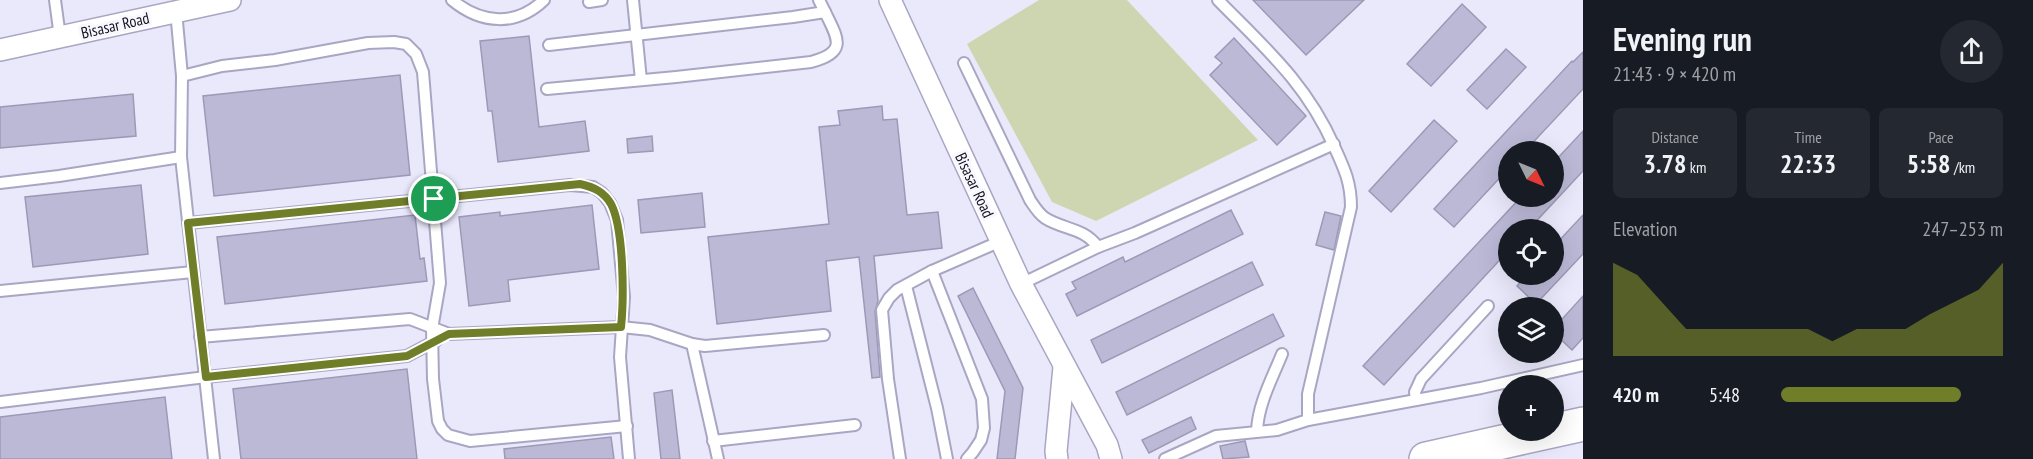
<!DOCTYPE html>
<meta charset="utf-8">
<style>
body{margin:0;font-family:"PT Sans Narrow",sans-serif;background:#242831;color:#f1f3f6;height:100vh;display:flex;flex-direction:column;font-size:22px;white-space:nowrap}
*{box-sizing:border-box;margin:0}
p{font-size:20px;color:#9ea1a6}
.icon{flex:none;width:33px;height:33px;fill:none;stroke:currentColor;stroke-width:2;stroke-linecap:round;stroke-linejoin:round}
.map{position:relative;flex:1;overflow:hidden}
.details{display:flex;flex-direction:column;background:#171b24;width:450px}
.details>*{flex:none}
.needle{width:39px;rotate:133deg}
.fabs{position:absolute;left:1498px;top:141px;display:grid;gap:12px}
.fabs a{display:grid;place-items:center;width:66px;height:66px;border-radius:50%;background:#171b24;box-shadow:0 6px 24px #0002;font-size:30px}
.pin{position:absolute;display:grid;place-items:center;width:51px;height:51px;color:#fff;margin:-26px;border:3px solid #fff;border-radius:50%;box-shadow:0 2px 6px #0007}
.round{display:grid;place-items:center;flex:none;width:63px;height:63px;border-radius:32px;background:#242831}
.summary{display:flex;align-items:center;justify-content:space-between;height:102px;padding:0 30px}
h1{font-size:33px;font-weight:700;line-height:45px}
.figures{display:grid;grid-template-columns:repeat(3,1fr);gap:9px;height:102px;padding:6px 30px}
.figures div{display:grid;align-content:center;border-radius:9px;background:#242831;text-align:center}
.figures b{font-size:26px;font-weight:700}
.figures small{font-size:16px;font-weight:400}
.figures p{font-size:16px}
.chart{height:168px;padding:12px 30px}
.chart p{display:flex;justify-content:space-between}
.chart svg{width:100%;height:108px;margin-top:6px;fill:#707d29;opacity:.7}
ul{padding:0 30px;list-style:none;font-size:20px}
li{display:grid;grid-template-columns:96px 72px 1fr;align-items:center;height:45px}
li i{height:15px;border-radius:8px;background:#707d29}
main{display:flex;flex:1;min-height:0}
.map>svg:first-child{display:block}
.green{fill:#ced6b1}
.building{fill:#bcb9d7;stroke:#9c99b6;stroke-width:1.5}
.lines{fill:none;stroke-linecap:round;stroke-linejoin:round}
.service-casing{stroke:#a9a6c3;stroke-width:14}
.minor-casing{stroke:#a9a6c3;stroke-width:24}
.trunk-casing{stroke:#a9a6c3;stroke-width:36}
.service{stroke:#fff;stroke-width:10}
.minor{stroke:#fff;stroke-width:21}
.trunk{stroke:#fff;stroke-width:33}
.route-casing{stroke:#fff;stroke-width:12}
.route{stroke:#707d29;stroke-width:8}
.labels{text-anchor:middle;dominant-baseline:central;stroke-width:6;stroke-linejoin:round;paint-order:stroke}
.street-label{font-size:16px;fill:#14121d;stroke:#f8f7fe}
</style>
<main>
<div class="map">
<svg width="1583" height="459" viewBox="0 0 1583 459">
<rect width="100%" height="100%" fill="#eae9fb"/>
<polygon class="green" points="1039,0 1127,0 1258,140 1096,221 1052,202 967,44"/>
<g class="building">
<polygon points="1253,0 1364,0 1306,55"/>
<polygon points="1462,4 1486,27 1431,86 1407,64"/>
<polygon points="529,36 539,127 585,121 589,151 498,162 492,111 488,111 480,41"/>
<polygon points="1234,38 1306,116 1277,145 1210,75 1222,63 1215,57"/>
<polygon points="1506,49 1526,67 1487,109 1467,90"/>
<polygon points="1583,52 1583,89 1524,152 1509,152 1509,168 1454,227 1434,209 1572,61 1573,62"/>
<polygon points="400,75 410,175 214,196 203,96"/>
<polygon points="133,94 136,136 0,148 0,107"/>
<polygon points="882,106 883,120 897,119 907,215 938,212 942,248 874,256 878,301 875,311 880,377 872,378 859,257 826,261 831,311 717,324 708,237 829,224 819,127 840,125 838,111"/>
<polygon points="1434,120 1457,141 1391,212 1369,191"/>
<polygon points="1583,131 1583,171 1528,230 1509,230 1509,250 1384,385 1363,366 1522,196 1554,196 1554,162"/>
<polygon points="652,136 653,151 628,153 627,139"/>
<polygon points="141,185 148,254 33,267 25,197"/>
<polygon points="702,193 705,227 641,233 638,200"/>
<polygon points="592,205 599,269 508,280 510,301 469,306 459,217 500,212 500,216"/>
<polygon points="1231,210 1243,234 1077,316 1066,294 1076,289 1072,282 1123,257 1125,262"/>
<polygon points="1325,212 1341,216 1334,250 1316,245"/>
<polygon points="415,215 420,259 424,258 427,281 225,304 217,237"/>
<polygon points="1583,215 1583,254 1536,304 1517,286 1528,274 1554,274 1554,246"/>
<polygon points="1252,262 1263,285 1102,363 1091,340"/>
<polygon points="973,288 1023,388 1015,459 997,459 1005,391 958,296"/>
<polygon points="1583,296 1583,338 1572,350 1554,333 1554,328"/>
<polygon points="1273,314 1284,336 1127,415 1116,392"/>
<polygon points="407,369 417,459 241,459 233,389"/>
<polygon points="672,390 680,459 661,459 654,393"/>
<polygon points="165,397 172,459 0,459 0,417"/>
<polygon points="1191,417 1196,429 1149,453 1142,440"/>
<polygon points="611,437 614,459 505,459 504,449"/>
<polygon points="1245,441 1249,457 1223,459 1220,446"/>
</g>
<g class="lines">
<g class="service-casing">
<g id="service">
<polyline points="55,0 60,37"/>
<path d="M452 0C481 24 516 27 544 0"/>
<polyline points="633,0 641,80"/>
<polyline points="819,0 825,12"/>
<path d="M1218 0C1265 48 1306 83 1334 146 1344 168 1351 182 1351 207L1308 394V420"/>
<polyline points="589,2 602,0"/>
<polyline points="176,11 182,76 181,157 214,459"/>
<path d="M964 63 1030 200C1034 206 1038 213 1045 218 1064 230 1083 227 1098 247"/>
<polyline points="182,76 222,66 275,60 368,43 394,42 406,44 416,54 423,72 440,283 432,329 433,379 438,421 442,429 448,435 470,441 627,426"/>
<path d="M547 89 676 77 811 62C848 52 838 39 825 12L793 17 549 45"/>
<polyline points="0,183 59,176 181,157"/>
<polyline points="188,223 570,185 593,187 602,193 610,203 617,220 624,297 620,357 629,459"/>
<polyline points="932,271 982,399 984,428 981,440 973,452 967,459"/>
<polyline points="1021,284 1098,247 1135,233 1334,144"/>
<polyline points="906,286 937,408 947,459"/>
<polyline points="0,291 193,272"/>
<polyline points="200,337 410,319 449,334 621,327 650,330 692,344 705,346 824,335"/>
<polyline points="692,344 718,459"/>
<polyline points="1416,400 1415,392 1421,379 1488,306"/>
<polyline points="0,402 206,377 407,356 437,340"/>
<path d="M1257 431C1258 404 1272 379 1282 354"/>
<polyline points="713,441 855,425"/>
<polyline points="900,459 888,379 882,310 889,298 897,290 932,271 1001,241"/>
<polyline points="1165,459 1216,436 1277,430 1308,420 1481,388 1583,365"/>
</g>
</g>
<g class="minor-casing">
<g id="minor">
<polyline points="890,0 1021,284 1107,445 1111,459"/>
<polyline points="0,50 230,0"/>
<polyline points="1057,459 1056,451 1064,367"/>
</g>
</g>
<g class="trunk-casing">
<polyline id="trunk" points="1426,459 1583,424"/>
</g>
<use href="#service" class="service"/>
<use href="#minor" class="minor"/>
<use href="#trunk" class="trunk"/>
</g>
<g class="lines">
<g class="route-casing">
<path id="route" d="M580 184C594 187 604 192 611 204 624 229 624 298 621 327L449 334 407 356 206 377 188 223Z"/>
</g>
<use href="#route" class="route"/>
</g>
<g class="labels">
<g class="street-label">
<text transform="translate(115 25) rotate(-13)">Bisasar Road</text>
<text transform="translate(975 185) rotate(65)">Bisasar Road</text>
</g>
</g>
</svg>
<div class="fabs">
<a><svg class="needle" viewBox="-14 -14 28 28"><path d="M0-13l5 13h-10z" fill="#e53935"/><path d="M0 13l5-13h-10z" fill="#9ea1a6"/></svg></a>
<a><svg class="icon" aria-label="locate" viewBox="0 0 24 24"><circle cx="12" cy="12" r="6"/><path d="M12 2v4M12 18v4M2 12h4M18 12h4"/></svg></a>
<a><svg class="icon" aria-label="layers" viewBox="0 0 24 24"><path d="M12 4l9 5-9 5-9-5zM3 14l9 5 9-5"/></svg></a>
<a>+</a>
</div>
<div class="pin" style="left:434px;top:199px;background:#1e9e55"><svg class="icon" aria-label="arrive" viewBox="0 0 24 24"><path d="M6 21V4h12l-3 4 3 4H6"/></svg></div>
</div>
<section class="details">
<div class="summary"><div><h1>Evening run</h1><p>21:43 · 9 × 420 m</p></div><a class="round"><svg class="icon" aria-label="share" viewBox="0 0 24 24"><path d="M12 15V3M7 8l5-5 5 5M5 13v7h14v-7"/></svg></a></div>
<div class="figures">
<div><p>Distance</p><b>3.78<small> km</small></b></div>
<div><p>Time</p><b>22:33</b></div>
<div><p>Pace</p><b>5:58<small> /km</small></b></div>
</div>
<div class="chart"><p><span>Elevation</span>247–253 m</p>
<svg viewBox="0 0 160 44" preserveAspectRatio="none"><path d="M0 44V6L10 11L20 22L30 33L40 33L50 33L60 33L70 33L80 33L90 38L100 33L110 33L120 33L130 27L140 22L150 17L160 6V44z"/></svg>
</div>
<ul>
<li><b>420 m</b>5:48<i style="width:81%"></i></li>
</ul>
</section>
</main>
